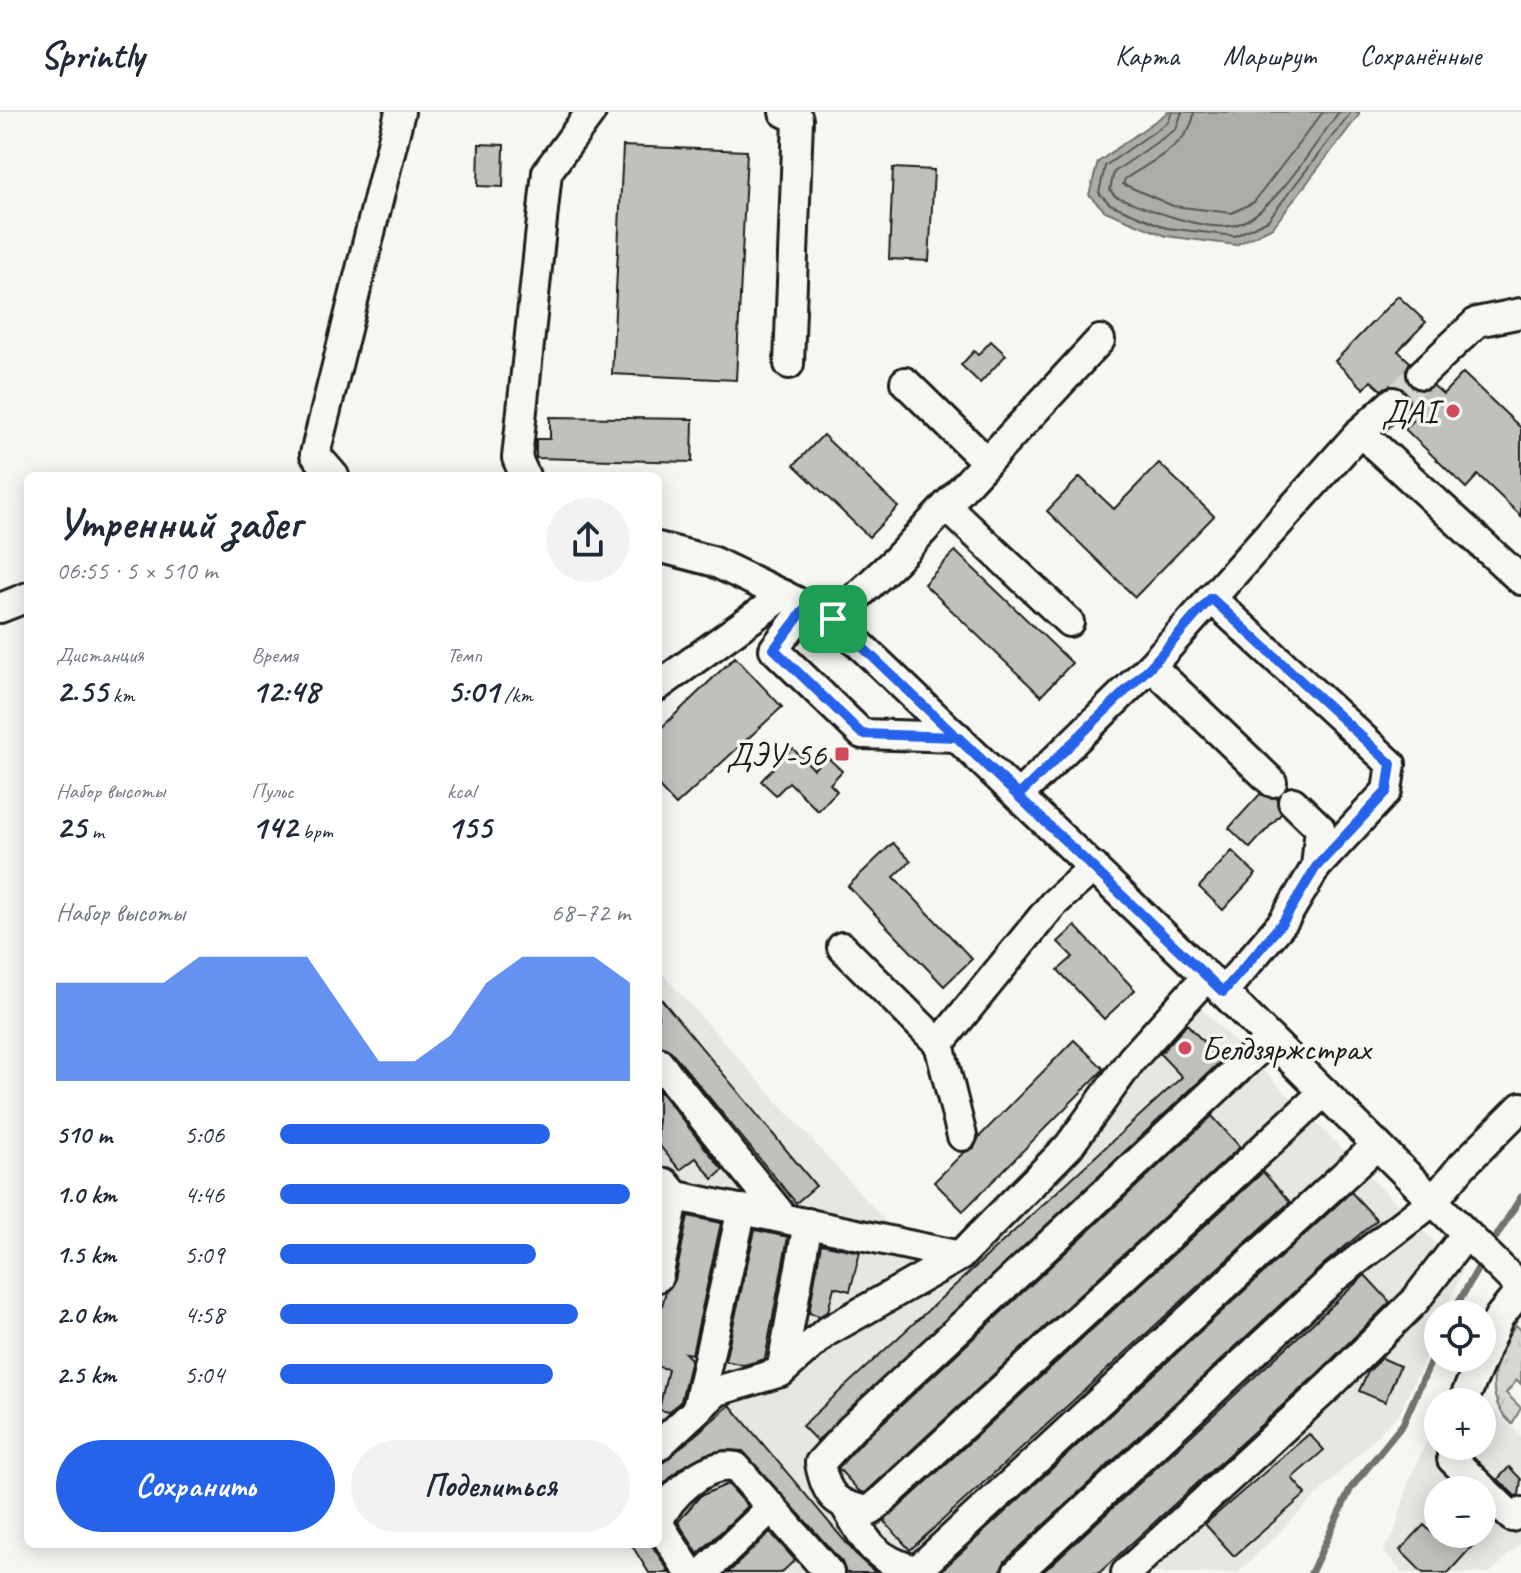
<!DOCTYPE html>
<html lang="ru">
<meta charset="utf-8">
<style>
body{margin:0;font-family:Caveat,sans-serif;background:#f2f2f3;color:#1f2937;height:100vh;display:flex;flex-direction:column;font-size:30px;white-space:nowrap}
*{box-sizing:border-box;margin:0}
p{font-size:26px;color:#747a83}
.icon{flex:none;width:44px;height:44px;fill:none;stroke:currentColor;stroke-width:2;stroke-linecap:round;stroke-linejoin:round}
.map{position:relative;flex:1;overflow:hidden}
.side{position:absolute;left:24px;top:360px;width:638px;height:1076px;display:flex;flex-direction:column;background:#fff;border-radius:12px;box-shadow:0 4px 20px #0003}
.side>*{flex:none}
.fabs{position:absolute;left:1424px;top:1188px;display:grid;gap:16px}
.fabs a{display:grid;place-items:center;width:72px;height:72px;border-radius:50%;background:#fff;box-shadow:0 4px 20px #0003;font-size:40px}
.pin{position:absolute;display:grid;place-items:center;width:68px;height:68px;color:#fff;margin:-34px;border-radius:16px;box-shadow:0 4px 12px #0006}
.round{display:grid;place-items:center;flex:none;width:84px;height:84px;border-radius:42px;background:#f2f2f3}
.overview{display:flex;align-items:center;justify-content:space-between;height:136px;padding:0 32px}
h1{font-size:44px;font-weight:700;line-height:60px}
.stats{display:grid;grid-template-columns:repeat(3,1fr);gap:12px;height:136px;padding:8px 32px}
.stats div{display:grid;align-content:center}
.stats b{font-size:34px;font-weight:700}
.stats small{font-size:22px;font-weight:400}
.stats p{font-size:22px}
.chart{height:224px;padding:16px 32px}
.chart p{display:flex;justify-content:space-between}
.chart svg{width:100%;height:144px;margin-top:8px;fill:#2563eb;opacity:.7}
.cta{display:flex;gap:16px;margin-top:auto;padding:16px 32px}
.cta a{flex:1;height:92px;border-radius:48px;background:#2563eb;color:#fff;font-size:32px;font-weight:700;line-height:92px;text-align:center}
.cta a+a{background:#f2f2f3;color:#1f2937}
ul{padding:0 32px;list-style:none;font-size:26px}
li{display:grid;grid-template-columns:128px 96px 1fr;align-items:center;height:60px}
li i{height:20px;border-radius:10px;background:#2563eb}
header{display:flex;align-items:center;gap:48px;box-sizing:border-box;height:112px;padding:0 40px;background:#fff;border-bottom:2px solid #e0e1e3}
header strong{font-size:38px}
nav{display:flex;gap:44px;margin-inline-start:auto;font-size:28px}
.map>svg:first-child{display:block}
.built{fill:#e6e6e2;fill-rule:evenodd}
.grass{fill:url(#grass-tufts);stroke:#797977;stroke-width:2}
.water{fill:#acaca9;stroke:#727271;stroke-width:2}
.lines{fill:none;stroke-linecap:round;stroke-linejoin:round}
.shore{stroke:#565654;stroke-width:2}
.stream{stroke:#727271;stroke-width:7}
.building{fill:#c0c0bd;stroke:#1c1c1c;stroke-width:2}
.minor-tunnel{stroke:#d5d5d2;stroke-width:28;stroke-dasharray:28 14;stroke-linecap:butt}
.minor-casing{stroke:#1c1c1c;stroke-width:34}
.minor{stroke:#f6f6f2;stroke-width:28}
.route-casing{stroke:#fff;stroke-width:16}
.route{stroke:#2563eb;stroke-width:10}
.poi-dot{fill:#d1495b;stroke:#f6f6f2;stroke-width:3}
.labels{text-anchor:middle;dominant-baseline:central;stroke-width:7;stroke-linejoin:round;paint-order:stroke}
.poi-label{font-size:34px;fill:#1c1c1c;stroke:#f6f6f2;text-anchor:end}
</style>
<header>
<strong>Sprintly</strong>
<nav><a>Карта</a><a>Маршрут</a><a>Сохранённые</a></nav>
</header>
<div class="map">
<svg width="1521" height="1461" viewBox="0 0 1521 1461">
<defs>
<pattern id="grass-tufts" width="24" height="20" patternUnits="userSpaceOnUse" patternTransform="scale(2)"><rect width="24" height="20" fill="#d6d6d2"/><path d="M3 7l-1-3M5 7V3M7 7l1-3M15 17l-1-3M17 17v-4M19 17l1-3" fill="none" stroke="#b7b7b4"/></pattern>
</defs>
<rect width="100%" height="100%" fill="#f6f6f2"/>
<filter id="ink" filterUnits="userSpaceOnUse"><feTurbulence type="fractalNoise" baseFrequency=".0125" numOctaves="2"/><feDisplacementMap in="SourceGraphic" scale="16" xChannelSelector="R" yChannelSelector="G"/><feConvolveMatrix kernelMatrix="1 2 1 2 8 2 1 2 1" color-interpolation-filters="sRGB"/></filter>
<g filter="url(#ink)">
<g class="built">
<polygon points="658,857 905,1131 942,1138 1188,883 1463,1158 1444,1202 1438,1202 1438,1215 1400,1301 1238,1461 653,1461 635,1432 658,1432"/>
<path d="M1457 1262 1521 1324V1431L1490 1461H1403L1383 1439 1395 1420 1408 1372 1438 1304V1334H1482V1290H1445ZM1438 1378H1482V1422H1438Z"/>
</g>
<path class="grass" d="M1516 1213 1521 1218V1272L1517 1268 1506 1281 1521 1296 1512 1312C1481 1284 1494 1243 1516 1213Z"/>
<polygon class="water" points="1168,0 1359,0 1359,3 1273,115 1236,133 1166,124 1105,99 1089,83 1098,50"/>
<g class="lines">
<g class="shore">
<polyline points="1172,0 1168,10 1105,54 1099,81 1110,92 1167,116 1235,124 1268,108 1351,0"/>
<path d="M1182 0 1176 17 1114 60 1110 78 1115 84C1143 95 1206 121 1235 113 1273 103 1315 31 1339 0"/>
<path d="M1194 0C1192 32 1148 51 1125 67L1123 72 1173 94 1232 101 1254 90 1323 0"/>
</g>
<g class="stream">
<polyline points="1496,1125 1521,1085"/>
<polyline points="1452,1202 1477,1158"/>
<polyline points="1311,1461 1351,1376 1403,1312 1438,1233"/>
</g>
</g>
<g class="building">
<polygon points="479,32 504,33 503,75 478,74"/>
<polygon points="623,34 747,39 736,268 612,262"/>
<polygon points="893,56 934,58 929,149 889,147"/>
<polygon points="1398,184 1426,210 1398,239 1410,250 1406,258 1409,273 1418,278 1434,274 1443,282 1463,261 1521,316 1521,404 1478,363 1466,376 1405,317 1413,309 1405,302 1410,287 1405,278 1390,273 1381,278 1371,269 1364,277 1335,249"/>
<polygon points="991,229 1006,243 980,271 961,253 974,239 978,243"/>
<polygon points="550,305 693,307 692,350 536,346 536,327 550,327"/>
<polygon points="823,323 898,395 869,425 794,353"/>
<polygon points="1159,351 1214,404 1135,485 1047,399 1080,365 1114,397"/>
<polygon points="955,439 1072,551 1041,584 924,472"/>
<polygon points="735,545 782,595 676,693 658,674 658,619"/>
<polygon points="792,636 814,657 826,644 842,659 830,672 837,679 818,699 789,670 776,683 761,669"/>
<polygon points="1260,682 1277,686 1281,702 1250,736 1229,716"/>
<polygon points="893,731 911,749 894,765 972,847 944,874 848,774"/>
<polygon points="1232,739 1256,762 1223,798 1199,775"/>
<polygon points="1075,814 1135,878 1104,907 1058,858 1073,845 1058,830"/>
<polygon points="658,883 816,1074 796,1091 671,939 658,933"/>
<polygon points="1187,912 1221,949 817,1329 802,1314 1182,965 1160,942"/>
<polygon points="1074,928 1104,957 963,1099 934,1070 963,1041 974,1036 979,1025"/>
<polygon points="658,977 723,1058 713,1067 696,1046 680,1058 658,1032"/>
<polygon points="1212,1004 1240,1035 865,1381 859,1379 838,1356 863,1329"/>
<polygon points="1263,1060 1290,1090 910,1438 884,1409"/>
<polygon points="1351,1080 1377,1108 1324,1152 1005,1449 1000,1461 939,1461"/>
<polygon points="688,1104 721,1111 692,1242 685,1241 691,1247 681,1289 669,1300 659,1298 668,1257 658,1255 658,1209 666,1179 675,1168"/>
<polygon points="755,1118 788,1125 765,1247 744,1253 725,1249"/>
<polygon points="821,1132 860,1140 850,1179 834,1175 828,1199 820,1204 809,1201"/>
<polygon points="1365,1163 1390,1190 1317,1262 1099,1461 1042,1461"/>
<polygon points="1382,1246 1400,1254 1385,1290 1359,1279 1368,1260"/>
<polygon points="730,1293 859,1446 876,1461 846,1461 842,1450 743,1339 725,1338 706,1342 680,1356 658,1378 658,1355"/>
<polygon points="1309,1322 1324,1338 1292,1366 1306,1382 1234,1444 1205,1412"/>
<polygon points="1509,1355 1521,1367 1519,1383 1515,1384 1498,1367"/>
<polygon points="728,1372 748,1394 698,1442 678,1410 700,1384"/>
<polygon points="1482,1400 1493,1411 1448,1461 1423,1461 1400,1438 1424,1413 1433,1422 1482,1422"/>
<polygon points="770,1420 795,1448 781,1461 728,1461"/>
<polygon points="631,1432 651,1432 670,1461 649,1461"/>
</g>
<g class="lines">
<polyline class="minor-tunnel" points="1393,290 1422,262"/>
<g class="minor-casing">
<g id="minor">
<polyline points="784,0 798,7 789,252"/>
<polyline points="1422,262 1477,210 1521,201"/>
<polyline points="905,270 987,350"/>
<polyline points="1360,320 1521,468"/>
<polyline points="334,364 315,342 400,0"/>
<polyline points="525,364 517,346 547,60 591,0"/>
<polyline points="946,394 1069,510"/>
<polyline points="658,435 712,449 833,507 1223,880 1521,1176"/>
<polyline points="1211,486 1391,652 1387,679 1316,755"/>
<polyline points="807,494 774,537 862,622 958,625"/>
<polyline points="0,496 28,485"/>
<polyline points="833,507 896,448 1100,228"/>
<polyline points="1151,554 1272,670"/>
<polyline points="658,574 784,483"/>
<polyline points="1019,683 1151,554 1360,320 1393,290"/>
<polyline points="842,835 939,932"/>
<polyline points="1223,880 1283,810 1316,755 1320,716 1293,690"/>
<path d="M1270 927 851 1317 820 1351C826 1385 837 1394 870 1399L1324 980"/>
<polyline points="658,950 783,1105"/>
<polyline points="962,1024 939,932 1053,792 1094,755"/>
<polyline points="658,1080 960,1144"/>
<polyline points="658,1165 675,1083 665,1071"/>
<polyline points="1482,1245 1499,1205 1521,1178"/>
<polyline points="781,1260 808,1111"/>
<polyline points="1463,1290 1482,1246"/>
<polyline points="697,1297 742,1097"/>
<polyline points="658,1334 717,1279 781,1260 826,1220 960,1144 1069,1034 1132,947 1207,864"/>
<polyline points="1452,1334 1452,1347 1512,1405 1521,1400"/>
<path d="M846 1395C866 1430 873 1446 914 1458L911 1461"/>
<path d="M690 1461 658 1411C669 1383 706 1349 736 1355L829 1461"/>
<polyline points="703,1461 772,1395"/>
<polyline points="914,1461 1377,1033"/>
<polyline points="1017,1461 1335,1165 1433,1089 1462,1054 1521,995"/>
<polyline points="1126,1461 1329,1274 1414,1190 1466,1122"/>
</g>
</g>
<use href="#minor" class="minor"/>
</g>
</g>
<g class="lines" filter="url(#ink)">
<g class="route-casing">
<polyline id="route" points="833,507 1223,880 1283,810 1316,755 1387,679 1391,652 1211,486 1151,554 1019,683 958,625 862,622 774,537 807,494 833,507"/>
</g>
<use href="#route" class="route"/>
</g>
<g class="poi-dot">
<circle cx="1453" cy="299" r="8"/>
<rect x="834" y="634" width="16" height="16" rx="4"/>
<circle cx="1185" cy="936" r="8"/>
</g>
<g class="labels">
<g class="poi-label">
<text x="1437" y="299">ДАІ</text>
<text x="826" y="642">ДЭУ-56</text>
<text x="1201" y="936" text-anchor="start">Белдзяржстрах</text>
</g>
</g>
</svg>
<div class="fabs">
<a><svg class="icon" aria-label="locate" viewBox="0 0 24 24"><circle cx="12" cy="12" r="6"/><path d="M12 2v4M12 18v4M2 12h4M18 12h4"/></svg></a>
<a>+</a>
<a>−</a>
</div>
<div class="pin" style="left:833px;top:507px;background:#1e9e55"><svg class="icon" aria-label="arrive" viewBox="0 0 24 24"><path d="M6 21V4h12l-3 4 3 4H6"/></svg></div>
<section class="side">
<div class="overview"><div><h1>Утренний забег</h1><p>06:55 · 5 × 510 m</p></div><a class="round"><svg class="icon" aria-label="share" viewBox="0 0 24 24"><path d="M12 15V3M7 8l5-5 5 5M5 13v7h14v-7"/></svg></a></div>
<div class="stats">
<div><p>Дистанция</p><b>2.55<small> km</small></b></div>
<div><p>Время</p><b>12:48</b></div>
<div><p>Темп</p><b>5:01<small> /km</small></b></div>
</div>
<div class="stats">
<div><p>Набор высоты</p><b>25<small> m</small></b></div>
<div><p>Пульс</p><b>142<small> bpm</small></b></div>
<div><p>kcal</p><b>155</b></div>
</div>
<div class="chart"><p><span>Набор высоты</span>68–72 m</p>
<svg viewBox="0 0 160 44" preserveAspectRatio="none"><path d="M0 44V14L10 14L20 14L30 14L40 6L50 6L60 6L70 6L80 22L90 38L100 38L110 30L120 14L130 6L140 6L150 6L160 14V44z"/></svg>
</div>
<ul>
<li><b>510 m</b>5:06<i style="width:77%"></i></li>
<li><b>1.0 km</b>4:46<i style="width:100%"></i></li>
<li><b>1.5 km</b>5:09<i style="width:73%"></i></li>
<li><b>2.0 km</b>4:58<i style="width:85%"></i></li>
<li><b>2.5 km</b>5:04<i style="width:78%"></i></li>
</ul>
<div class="cta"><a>Сохранить</a><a>Поделиться</a></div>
</section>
</div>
